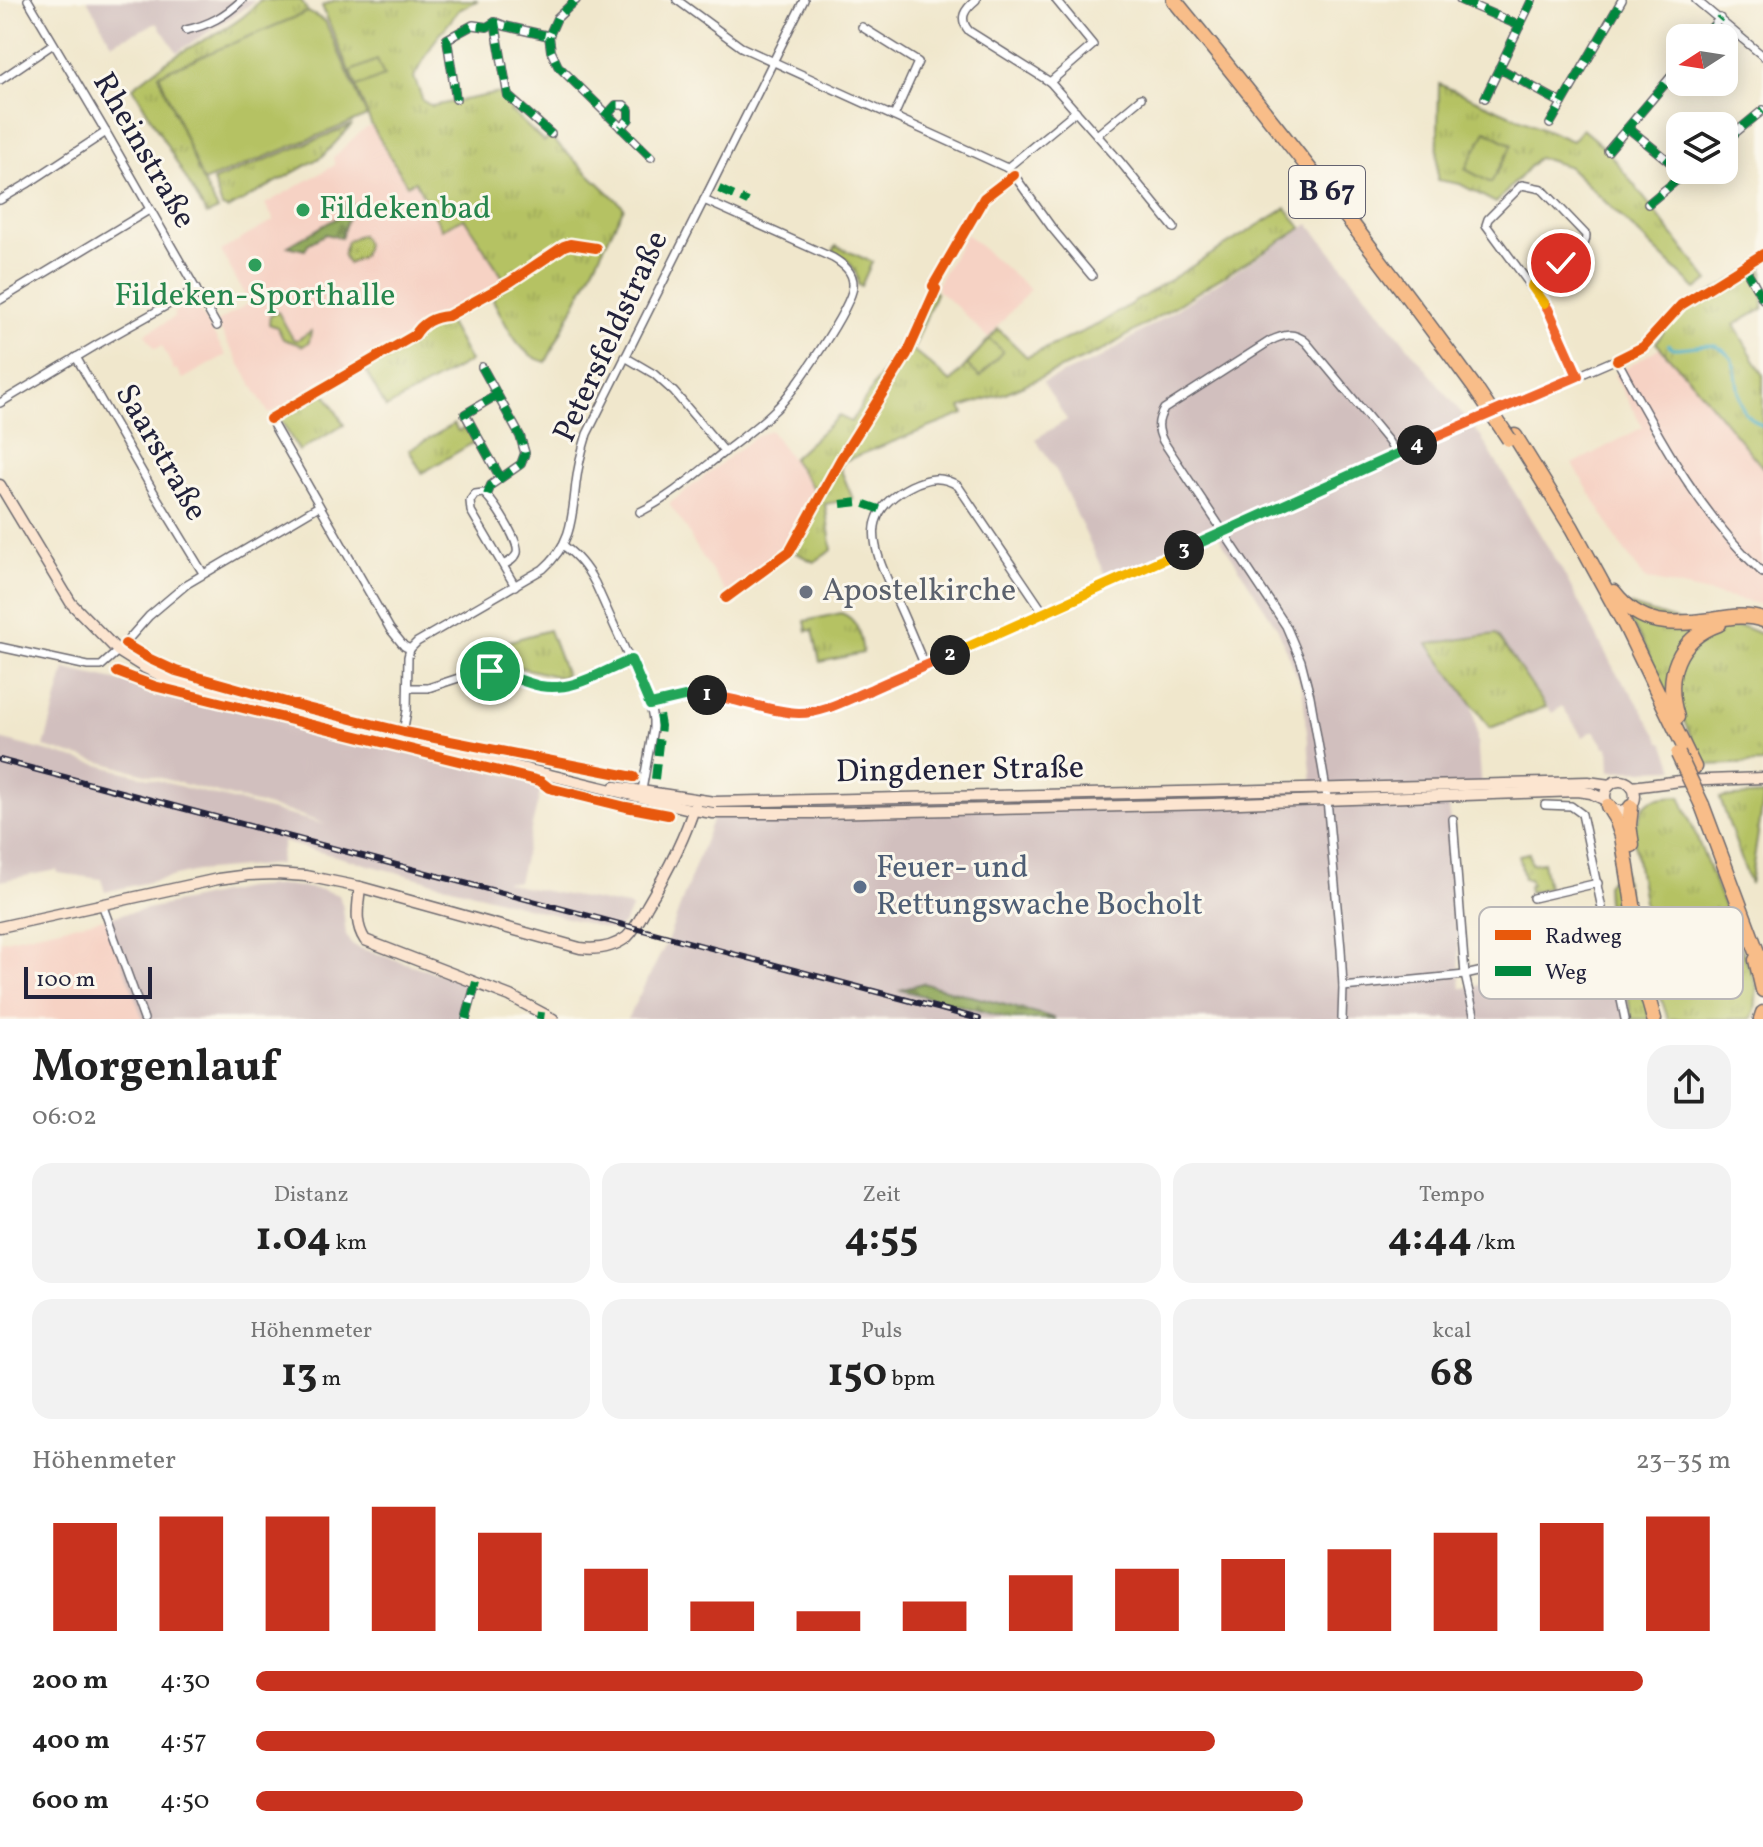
<!DOCTYPE html>
<html lang="de">
<meta charset="utf-8">
<style>
body{margin:0;font-family:Vollkorn,serif;background:#f2f2f2;color:#222;height:100vh;display:flex;flex-direction:column;font-size:30px;white-space:nowrap}
*{box-sizing:border-box;margin:0}
p{font-size:26px;color:#767676}
.icon{flex:none;width:44px;height:44px;fill:none;stroke:currentColor;stroke-width:2;stroke-linecap:round;stroke-linejoin:round}
.map{position:relative;height:1019px;overflow:hidden}
.panel{display:flex;flex-direction:column;background:#fff;flex:1}
.panel>*{flex:none}
.needle{width:52px;rotate:258deg}
.controls{position:absolute;left:1666px;top:24px;display:grid;gap:16px}
.controls a{display:grid;place-items:center;width:72px;height:72px;border-radius:16px;background:#fff;box-shadow:0 4px 20px #0003;font-size:40px}
.scale{position:absolute;left:24px;bottom:20px;width:128px;box-sizing:border-box;padding-left:8px;border:4px solid #22223b;border-top:0;font-size:22px;line-height:28px;white-space:nowrap;color:#22223b;-webkit-text-stroke:6px #fbf7ec;paint-order:stroke}
.pin{position:absolute;display:grid;place-items:center;width:68px;height:68px;color:#fff;margin:-34px;border:4px solid #fff;border-radius:50%;box-shadow:0 2px 8px #0007}
.km{position:absolute;width:40px;height:40px;margin:-20px;border-radius:50%;background:#222;color:#fff;font-size:22px;line-height:40px;text-align:center}
.round{display:grid;place-items:center;flex:none;width:84px;height:84px;border-radius:24px;background:#f2f2f2}
.overview{display:flex;align-items:center;justify-content:space-between;height:136px;padding:0 32px}
h1{font-size:44px;font-weight:700;line-height:60px}
.metrics{display:grid;grid-template-columns:repeat(3,1fr);gap:12px;height:136px;padding:8px 32px}
.metrics div{display:grid;align-content:center;border-radius:20px;background:#f2f2f2;text-align:center}
.metrics b{font-size:40px;font-weight:700}
.metrics small{font-size:22px;font-weight:400}
.metrics p{font-size:22px}
.chart{height:224px;padding:16px 32px}
.chart p{display:flex;justify-content:space-between}
.chart svg{width:100%;height:144px;margin-top:8px;stroke:#c8321e;stroke-width:6}
ul{padding:0 32px;list-style:none;font-size:26px}
li{display:grid;grid-template-columns:128px 96px 1fr;align-items:center;height:60px}
li i{height:20px;border-radius:10px;background:#c8321e}
.map>svg:first-child{display:block}
.built{fill:#f6d2c4}
.industrial{fill:#d1bfbe}
.grass{fill:url(#grass-tufts);stroke:#6c7250;stroke-width:2}
.forest{fill:url(#forest-firs);stroke:#59654a;stroke-width:2}
.garden{fill:#b5c264;stroke:#6c7250;stroke-width:2}
.lines{fill:none;stroke-linecap:round;stroke-linejoin:round}
.stream{stroke:#49afc8;stroke-width:3}
.street-casing{stroke:#6a676e;stroke-width:10}
.secondary-casing{stroke:#6a676e;stroke-width:13}
.highway-casing{stroke:#6a676e;stroke-width:17}
.street{stroke:#fff;stroke-width:7}
.secondary{stroke:#fce5d0;stroke-width:10}
.highway{stroke:#f8bd89;stroke-width:14}
.rail-casing{stroke:#22223b;stroke-width:6}
.rail{stroke:#fbf7ec;stroke-width:3;stroke-dasharray:9;stroke-linecap:butt}
.highway-bridge-casing{stroke:#6a676e;stroke-width:17;stroke-linecap:butt}
.highway-bridge{stroke:#f8bd89;stroke-width:14}
.quiet{stroke:#00873e;stroke-width:8;stroke-dasharray:16 8;stroke-linecap:butt}
.cycleway-casing{stroke:#fbf7ec;stroke-width:15}
.cycleway{stroke:#e8590c;stroke-width:10}
.split-1-casing{stroke:#fff;stroke-width:16}
.split-2-casing{stroke:#fff;stroke-width:16}
.split-3-casing{stroke:#fff;stroke-width:16}
.split-4-casing{stroke:#fff;stroke-width:16}
.split-5-casing{stroke:#fff;stroke-width:16}
.split-6-casing{stroke:#fff;stroke-width:16}
.split-1{stroke:#22a559;stroke-width:10}
.split-2{stroke:#f0652b;stroke-width:10}
.split-3{stroke:#f5b400;stroke-width:10}
.split-4{stroke:#22a559;stroke-width:10}
.split-5{stroke:#f0652b;stroke-width:10}
.split-6{stroke:#f5b400;stroke-width:10}
.leisure-dot{fill:#2e9e5b;stroke:#fbf7ec;stroke-width:3}
.worship-dot{fill:#6b7280;stroke:#fbf7ec;stroke-width:3}
.service-dot{fill:#5c6f8a;stroke:#fbf7ec;stroke-width:3}
.labels{text-anchor:middle;dominant-baseline:central;stroke-width:6;stroke-linejoin:round;paint-order:stroke}
.shield{fill:#fbf7ec;stroke:#636270;stroke-width:2}
.shield-label{font-size:30px;font-weight:bold;fill:#22223b}
.street-label{font-size:32px;fill:#22223b;stroke:#fbf7ec}
.leisure-label{font-size:32px;fill:#27864d;stroke:#fbf7ec;text-anchor:start}
.worship-label{font-size:32px;fill:#5b616d;stroke:#fbf7ec;text-anchor:start}
.service-label{font-size:32px;fill:#4e5e75;stroke:#fbf7ec;text-anchor:start}
.key{fill:#fbf7ec;stroke:#bab7b7;stroke-width:2}
.key-label{font-size:22px;fill:#22223b}
</style>
<div class="map">
<svg width="1763" height="1019" viewBox="0 0 1763 1019">
<defs>
<pattern id="grass-tufts" width="24" height="20" patternUnits="userSpaceOnUse" patternTransform="scale(2)"><rect width="24" height="20" fill="#b5c264"/><path d="M3 7l-1-3M5 7V3M7 7l1-3M15 17l-1-3M17 17v-4M19 17l1-3" fill="none" stroke="#9ba658"/></pattern>
<pattern id="forest-firs" width="22" height="20" patternUnits="userSpaceOnUse" patternTransform="scale(2)"><rect width="22" height="20" fill="#90a85a"/><path d="M5 1l3.5 6h-7zM16 11l3.5 6h-7z" fill="#75884c"/></pattern>
</defs>
<rect width="100%" height="100%" fill="#fbf7ec"/>
<filter id="ink" filterUnits="userSpaceOnUse"><feTurbulence type="fractalNoise" baseFrequency=".0125" numOctaves="2"/><feDisplacementMap in="SourceGraphic" scale="16" xChannelSelector="R" yChannelSelector="G"/><feConvolveMatrix kernelMatrix="1 2 1 2 8 2 1 2 1" color-interpolation-filters="sRGB"/></filter>
<filter id="wash" filterUnits="userSpaceOnUse"><feTurbulence type="fractalNoise" baseFrequency=".006" numOctaves="4" result="noise"/><feDisplacementMap in="SourceGraphic" scale="32" xChannelSelector="R" yChannelSelector="G"/><feGaussianBlur stdDeviation="1.8" result="paint"/><feColorMatrix in="noise" values="0 0 0 0 0 0 0 0 0 0 0 0 0 0 0 0 0 1.4 0 .05"/><feComposite in="paint" operator="in"/></filter>
<g filter="url(#wash)">
<rect width="100%" height="100%" fill="#f0e7cc"/>
<g class="built">
<polygon points="371,126 407,186 414,182 442,230 464,218 473,232 483,239 506,281 448,313 439,314 416,326 413,333 269,414 216,323 249,303 221,251 274,220 265,204 335,165 333,158 361,131"/>
<polygon points="966,234 1030,289 988,338 957,307 937,290 938,287 936,286"/>
<polygon points="191,302 195,303 226,355 183,379 177,369 174,370 162,346 155,349 145,334 175,317 173,313"/>
<polygon points="1659,348 1694,384 1763,468 1763,605 1645,579 1620,544 1573,464 1643,427 1614,375"/>
<polygon points="770,430 818,495 788,549 727,594 693,542 687,529 669,504 752,439"/>
<polygon points="105,918 143,1019 0,1019 0,941"/>
</g>
<g class="industrial">
<polygon points="87,0 254,0 247,7 177,52 157,23 112,43"/>
<polygon points="1309,224 1481,437 1563,572 1615,671 1633,695 1661,742 1664,743 1675,769 1610,771 1609,747 1605,747 1594,730 1583,737 1562,706 1552,713 1496,634 1429,644 1472,704 1476,727 1482,802 1449,805 1461,988 1478,986 1488,976 1618,948 1632,1019 627,1019 667,942 718,804 1313,791 1303,691 1278,629 1218,535 1108,582 1056,470 1035,439 1067,420 1043,382 1099,359"/>
<polygon points="65,669 166,691 525,779 541,789 518,882 504,881 518,886 632,907 624,923 616,931 283,842 279,864 197,871 105,892 101,879 58,873 57,870 0,881 0,739 327,825 297,814 44,747"/>
<polygon points="286,885 323,890 339,895 343,908 346,934 350,943 359,948 468,983 458,1019 143,1019 105,918 245,888"/>
</g>
<g class="grass">
<path d="M260 0H301L308 12 159 74 203 182 218 210 207 215 133 87C147 77 160 65 175 56 204 38 239 27 260 0Z"/>
<path d="M335 0H478L459 10 434 42 414 77 423 101 432 106 500 93 515 105 511 111 544 142 550 137 624 207 546 362C517 355 506 323 493 300L495 294 508 285 464 218 442 229 415 181 407 185 372 126 322 6Z"/>
<polygon points="1439,84 1572,141 1582,129 1605,148 1709,281 1696,289 1569,167 1538,157 1496,203 1460,184 1437,180"/>
<polygon points="352,125 323,156 228,209 222,207 213,181"/>
<polygon points="1286,208 1302,228 1102,351 1005,393 961,407 964,414 844,461 840,468 853,499 825,504 832,550 814,562 788,549 818,495 792,459 839,416 851,422 900,344 930,289 936,293 913,350 951,382 998,329 1027,357 1097,325"/>
<polygon points="359,235 361,235 366,244 363,256 348,264 343,254 347,241"/>
<path d="M836 246 872 262 861 286 858 285C857 267 848 259 833 251Z"/>
<polygon points="1763,262 1763,309 1734,325 1763,374 1763,468 1694,384 1656,343 1677,313"/>
<polygon points="278,312 293,339 297,340 311,331 309,342 303,346 283,339 277,327 269,324 270,316"/>
<polygon points="447,320 470,361 386,408 363,366"/>
<polygon points="325,393 344,425 299,451 280,419"/>
<polygon points="454,424 458,431 467,427 476,441 422,473 409,450"/>
<path d="M1616 601 1701 628 1667 696 1658 687C1656 656 1633 626 1616 601Z"/>
<path d="M841 613C859 619 860 636 863 653L820 662 813 630 807 631 805 621Z"/>
<path d="M1744 627 1763 635V763L1705 765C1697 748 1687 731 1681 713 1671 683 1684 637 1718 629 1726 627 1736 628 1744 627Z"/>
<polygon points="549,630 566,675 559,677 502,663 499,644"/>
<polygon points="1496,634 1546,707 1490,728 1428,644"/>
<polygon points="1763,795 1763,802 1750,884 1720,798"/>
<path d="M1680 796 1757 987 1755 1011 1751 1019H1668L1658 989 1632 828C1639 822 1639 818 1642 810 1649 796 1666 797 1680 796Z"/>
<polygon points="1529,853 1531,864 1543,862 1548,888 1529,892 1528,886 1531,885 1529,879 1524,879 1519,855"/>
<polygon points="1622,867 1650,1019 1632,1019 1622,965 1607,901 1606,884"/>
</g>
<g class="forest">
<polygon points="350,202 352,205 341,238 326,234 308,244 305,250 288,246 338,217 345,204"/>
<polygon points="922,983 1047,1016 1055,1019 1011,1019 901,990"/>
</g>
<g class="garden">
<polygon points="308,12 325,21 367,116 203,182 159,74"/>
<polygon points="377,60 384,76 357,87 351,71"/>
<polygon points="1486,131 1512,145 1491,183 1465,169"/>
<polygon points="989,339 1003,351 980,377 967,365"/>
</g>
<g class="lines">
<path class="stream" d="M1668 344 1672 348C1686 349 1703 343 1715 346 1743 353 1733 391 1744 411 1748 418 1756 422 1763 426"/>
</g>
</g>
<g filter="url(#ink)">
<g class="lines">
<g class="street-casing">
<g id="street">
<polyline points="28,0 106,132 217,326"/>
<polyline points="677,0 741,47 1007,168 1014,175 1052,228 1092,276"/>
<path d="M976 0C965 9 958 18 969 31L1050 82 1118 159 1174 228"/>
<polyline points="1460,0 1520,26"/>
<polyline points="1696,0 1763,56"/>
<polyline points="862,27 918,62 894,116"/>
<path d="M186 30C209 25 225 16 242 0"/>
<polyline points="549,36 551,51 558,66 651,157"/>
<polyline points="1703,38 1720,18"/>
<path d="M1499 68C1521 80 1540 92 1562 103"/>
<polyline points="0,80 53,44"/>
<polyline points="1050,82 1093,45 1056,0"/>
<polyline points="1485,98 1532,0"/>
<polyline points="456,99 447,39 473,25 487,27 495,22"/>
<polyline points="607,115 616,105 624,105 629,110 629,119 621,128"/>
<polyline points="1550,124 1622,0"/>
<polyline points="1628,128 1685,174"/>
<polyline points="551,134 508,96 495,22 505,26 549,36 557,18 576,0"/>
<polyline points="1097,135 1141,98"/>
<polyline points="1724,142 1763,110"/>
<polyline points="1608,151 1680,66"/>
<polyline points="1007,168 1076,111"/>
<polyline points="0,200 27,184 106,132"/>
<polyline points="1648,204 1689,170"/>
<polyline points="1744,266 1763,299"/>
<path d="M1532 286C1540 280 1548 272 1557 266 1569 257 1586 252 1586 235L1542 189 1522 185 1488 219 1486 225 1548 309 1578 376"/>
<polyline points="0,300 149,210"/>
<polyline points="76,357 156,496 203,573"/>
<polyline points="625,357 654,374 674,392 725,452"/>
<path d="M1617 360C1658 435 1699 514 1763 573"/>
<polyline points="482,367 520,436 525,453 521,464 491,485 487,495"/>
<polyline points="497,395 465,414 500,477"/>
<polyline points="0,403 100,343 196,289"/>
<polyline points="270,419 390,629 404,646 410,649"/>
<path d="M640 512C672 496 696 474 724 452 742 438 760 425 776 409 793 393 852 307 853 286 854 272 843 264 833 258L704 200"/>
<path d="M563 545C577 556 586 566 595 583L650 705 653 720V729L642 790"/>
<path d="M503 565C509 562 515 559 517 553 520 542 492 498 483 493L475 494 470 501 471 511 515 586"/>
<polyline points="0,647 88,666 101,666 118,651 149,616 187,584 319,506"/>
<path d="M410 649 417 642 543 569C572 544 572 518 576 483 578 466 582 450 587 434L804 0"/>
<path d="M925 666C915 643 906 620 895 597 876 553 854 514 911 486 927 478 942 475 958 486L1044 613"/>
<polyline points="409,688 428,688 480,671 497,673 541,686 562,688 586,681 631,660"/>
<path d="M650 705C668 701 687 694 705 694 754 696 784 724 835 705L1230 530 1396 454 1631 353C1656 340 1661 321 1681 305 1706 286 1736 271 1763 254"/>
<polyline points="402,738 407,711 408,657 410,649"/>
<polyline points="1545,805 1571,806 1582,814 1612,956"/>
<polyline points="1453,819 1465,975 1475,1019"/>
<polyline points="1533,898 1598,883"/>
<polyline points="102,904 144,1019"/>
<polyline points="1343,987 1465,975 1590,947 1598,948 1612,956 1625,1019"/>
<polyline points="466,1019 476,982"/>
<path d="M1342 1019 1343 987 1341 949 1326 789 1310 696 1301 661 1286 626 1163 441C1157 429 1157 421 1164 409L1270 341C1284 334 1294 332 1306 342L1388 441 1396 454"/>
</g>
</g>
<g class="secondary-casing">
<g id="secondary">
<polyline points="0,485 71,603 118,651 145,668 175,682 244,701 694,810 713,813 822,813 1212,804 1578,791 1591,793 1605,800"/>
<circle cx="1620" cy="796" r="15"/>
<polyline points="615,787 714,802 1224,791 1588,782 1610,785"/>
<polyline points="1632,787 1680,781 1763,778"/>
<path d="M360 887C358 907 354 923 365 940L510 996 553 1019"/>
<path d="M0 927 218 879 248 875 276 874 306 876 360 887 580 948C597 950 613 948 627 937 636 928 641 917 647 906 666 874 684 841 695 805"/>
</g>
</g>
<g class="highway-casing">
<g id="highway">
<path d="M1174 0C1278 127 1379 256 1475 388"/>
<polyline points="1515,436 1572,528 1625,625 1694,767"/>
<path d="M1614 592C1641 627 1672 625 1712 620 1730 617 1746 614 1763 620"/>
<path d="M1677 717C1664 676 1677 639 1719 624"/>
<polyline points="1702,805 1763,968"/>
<polyline points="1608,806 1616,819 1622,836 1648,998 1654,1019"/>
<polyline points="1631,807 1629,825 1632,845"/>
<polyline points="1756,960 1763,990"/>
<polyline points="1761,1019 1763,1013"/>
</g>
</g>
<use href="#street" class="street"/>
<use href="#secondary" class="secondary"/>
<use href="#highway" class="highway"/>
<g class="rail-casing">
<polyline id="rail" points="0,760 979,1019"/>
</g>
<use href="#rail" class="rail"/>
<g class="highway-bridge-casing">
<g id="highway-bridge">
<polyline points="1475,388 1509,439"/>
<polyline points="1678,754 1702,805"/>
</g>
</g>
<use href="#highway-bridge" class="highway-bridge"/>
<g class="quiet">
<polyline points="1460,0 1520,26"/>
<polyline points="549,36 551,51 558,66 651,157"/>
<polyline points="1703,38 1720,18"/>
<path d="M1499 68C1521 80 1540 92 1562 103"/>
<polyline points="1485,98 1532,0"/>
<polyline points="456,99 447,39 473,25 487,27 495,22"/>
<polyline points="607,115 616,105 624,105 629,110 629,119 621,128"/>
<polyline points="1550,124 1622,0"/>
<polyline points="1628,128 1685,174"/>
<polyline points="551,134 508,96 495,22 505,26 549,36 557,18 576,0"/>
<polyline points="1724,142 1763,110"/>
<polyline points="1608,151 1680,66"/>
<polyline points="719,189 748,202"/>
<polyline points="1648,204 1689,170"/>
<polyline points="1744,266 1763,299"/>
<polyline points="482,367 520,436 525,453 521,464 491,485 487,495"/>
<polyline points="497,395 465,414 500,477"/>
<polyline points="841,504 859,502 882,510"/>
<polyline points="655,779 661,726 657,704"/>
<polyline points="466,1019 476,982"/>
<polyline points="540,1019 541,1012"/>
</g>
<g class="cycleway-casing">
<g id="cycleway">
<polyline points="1617,360 1643,347 1681,305 1763,254"/>
<path d="M270 419 415 335C422 323 434 317 448 316L510 282 564 246 570 244 596 248"/>
<polyline points="1224,533 1396,454 1472,422"/>
<polyline points="726,598 790,551 841,459 907,354 936,289 933,286 984,198 1014,175"/>
<polyline points="125,644 150,659 176,671 307,708 404,732 634,777"/>
<polyline points="117,672 154,686 540,781 549,788 626,807 668,815"/>
</g>
</g>
<use href="#cycleway" class="cycleway"/>
</g>
</g>
<g class="lines" filter="url(#ink)">
<g class="split-1-casing">
<path id="split-1" d="M490 671C507 674 523 682 540 686 573 692 601 672 631 660L650 705 693 695H707"/>
</g>
<g class="split-2-casing">
<path id="split-2" d="M707 695C738 698 768 712 799 713 824 713 848 699 870 690 896 678 923 667 950 655"/>
</g>
<g class="split-3-casing">
<polyline id="split-3" points="950,655 1184,550"/>
</g>
<g class="split-4-casing">
<polyline id="split-4" points="1184,550 1417,445"/>
</g>
<g class="split-5-casing">
<polyline id="split-5" points="1417,445 1578,376 1548,309 1544,303"/>
</g>
<g class="split-6-casing">
<polyline id="split-6" points="1544,303 1532,286 1561,263"/>
</g>
<use href="#split-1" class="split-1"/>
<use href="#split-2" class="split-2"/>
<use href="#split-3" class="split-3"/>
<use href="#split-4" class="split-4"/>
<use href="#split-5" class="split-5"/>
<use href="#split-6" class="split-6"/>
</g>
<g class="leisure-dot">
<circle cx="303" cy="210" r="8"/>
<circle cx="255" cy="265" r="8"/>
</g>
<circle class="worship-dot" cx="806" cy="592" r="8"/>
<circle class="service-dot" cx="860" cy="887" r="8"/>
<g class="labels">
<rect class="shield" x="1289" y="166" width="76" height="52" rx="6"/>
<g class="shield-label">
<text x="1327" y="192">B 67</text>
</g>
<g class="street-label">
<text transform="translate(143 151) rotate(60)">Rheinstraße</text>
<text transform="translate(612 337) rotate(-65)">Petersfeldstraße</text>
<text transform="translate(160 453) rotate(60)">Saarstraße</text>
<text transform="translate(960 771) rotate(-1)">Dingdener Straße</text>
</g>
<g class="leisure-label">
<text x="319" y="210">Fildekenbad</text>
<text x="255" y="297" text-anchor="middle">Fildeken-Sporthalle</text>
</g>
<g class="worship-label">
<text x="822" y="592">Apostelkirche</text>
</g>
<g class="service-label">
<text x="876" y="869">Feuer- und<tspan x="876" dy="37">Rettungswache Bocholt</tspan></text>
</g>
</g>
<rect x="1479" y="907" width="264" height="92" rx="12" class="key"/>
<rect x="1495" y="930" width="36" height="10" fill="#e8590c"/>
<rect x="1495" y="966" width="36" height="10" fill="#00873e"/>
<g class="key-label">
<text x="1545" y="943">Radweg</text>
<text x="1545" y="979">Weg</text>
</g>
</svg>
<div class="controls">
<a><svg class="needle" viewBox="-14 -14 28 28"><path d="M0-13l5 13h-10z" fill="#e53935"/><path d="M0 13l5-13h-10z" fill="#767676"/></svg></a>
<a><svg class="icon" aria-label="layers" viewBox="0 0 24 24"><path d="M12 4l9 5-9 5-9-5zM3 14l9 5 9-5"/></svg></a>
</div>
<div class="scale">100 m</div>
<div class="pin" style="left:490px;top:671px;background:#1e9e55"><svg class="icon" aria-label="arrive" viewBox="0 0 24 24"><path d="M6 21V4h12l-3 4 3 4H6"/></svg></div>
<div class="pin" style="left:1561px;top:263px;background:#d93025"><svg class="icon" aria-label="check" viewBox="0 0 24 24"><path d="M5 12l5 5 9-10"/></svg></div>
<b class="km" style="left:707px;top:695px">1</b>
<b class="km" style="left:950px;top:655px">2</b>
<b class="km" style="left:1184px;top:550px">3</b>
<b class="km" style="left:1417px;top:445px">4</b>
</div>
<section class="panel">
<div class="overview"><div><h1>Morgenlauf</h1><p>06:02</p></div><a class="round"><svg class="icon" aria-label="share" viewBox="0 0 24 24"><path d="M12 15V3M7 8l5-5 5 5M5 13v7h14v-7"/></svg></a></div>
<div class="metrics">
<div><p>Distanz</p><b>1.04<small> km</small></b></div>
<div><p>Zeit</p><b>4:55</b></div>
<div><p>Tempo</p><b>4:44<small> /km</small></b></div>
</div>
<div class="metrics">
<div><p>Höhenmeter</p><b>13<small> m</small></b></div>
<div><p>Puls</p><b>150<small> bpm</small></b></div>
<div><p>kcal</p><b>68</b></div>
</div>
<div class="chart"><p><span>Höhenmeter</span>23–35 m</p>
<svg viewBox="0 0 160 44" preserveAspectRatio="none"><path d="M5 44V11M15 44V9M25 44V9M35 44V6M45 44V14M55 44V25M65 44V35M75 44V38M85 44V35M95 44V27M105 44V25M115 44V22M125 44V19M135 44V14M145 44V11M155 44V9"/></svg>
</div>
<ul>
<li><b>200 m</b>4:30<i style="width:94%"></i></li>
<li><b>400 m</b>4:57<i style="width:65%"></i></li>
<li><b>600 m</b>4:50<i style="width:71%"></i></li>
</ul>
</section>
